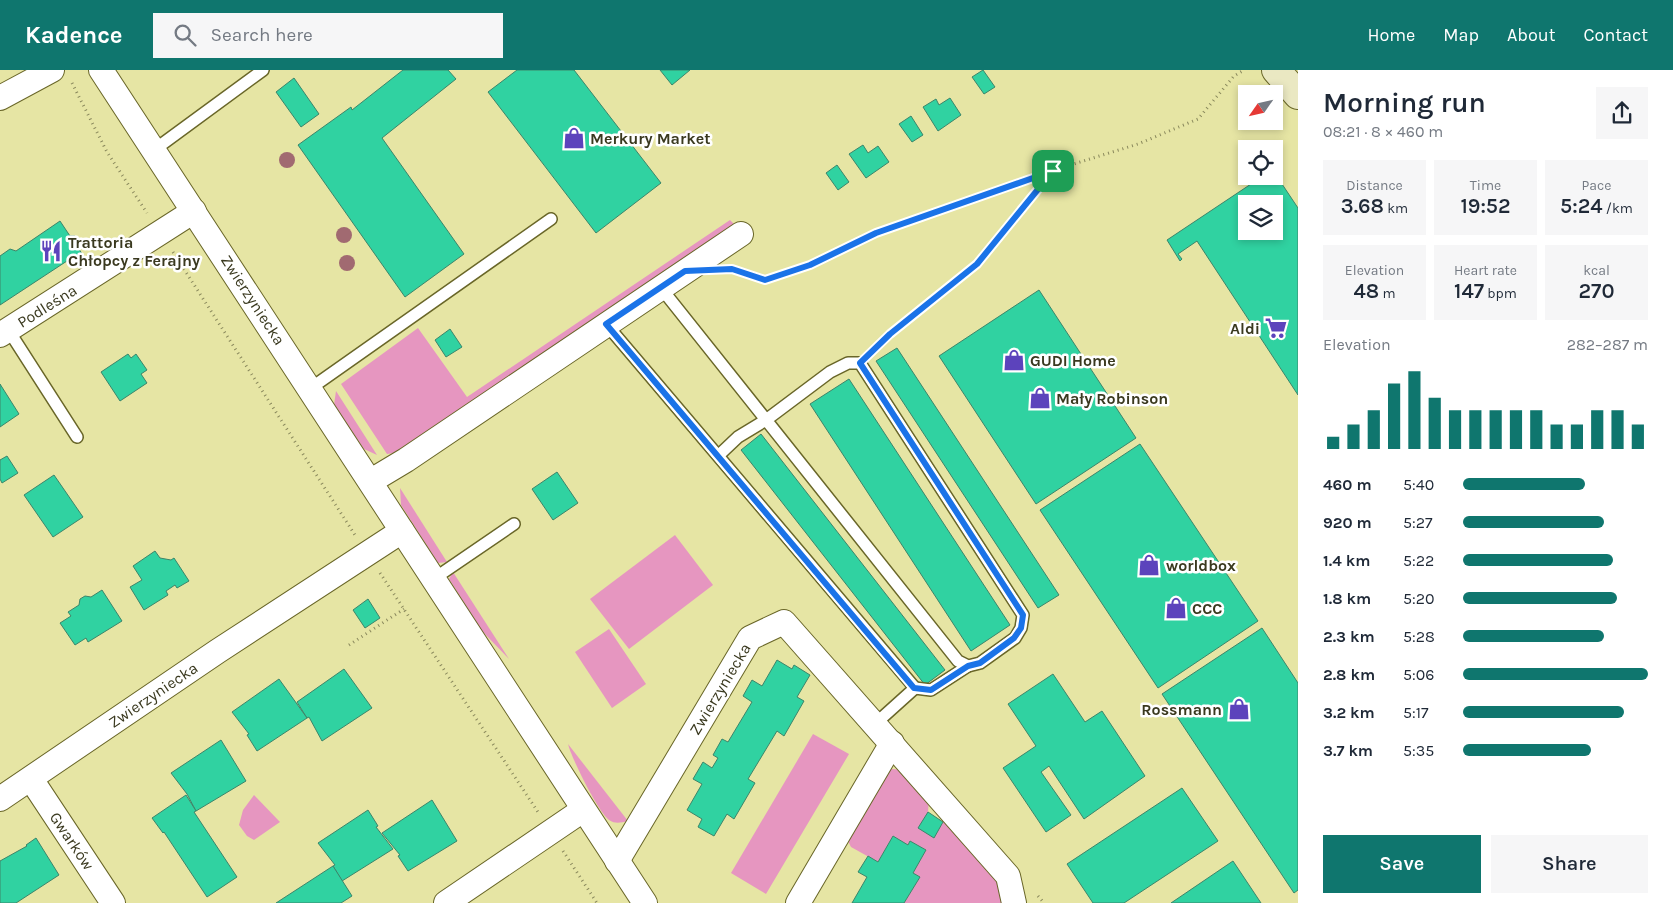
<!DOCTYPE html>
<meta charset="utf-8">
<style>
body{margin:0;font-family:Karla,sans-serif;background:#f6f6f7;color:#1f2937;height:100vh;display:flex;flex-direction:column;font-size:19px;white-space:nowrap}
*{box-sizing:border-box;margin:0}
p{font-size:16px;color:#747a83}
.icon{flex:none;width:28px;height:28px;fill:none;stroke:currentColor;stroke-width:2;stroke-linecap:round;stroke-linejoin:round}
.map{position:relative;flex:1;overflow:hidden}
.side{display:flex;flex-direction:column;background:#fff;width:375px}
.side>*{flex:none}
.needle{width:32px;rotate:236deg}
.tools{position:absolute;left:1238px;top:15px;display:grid;gap:10px}
.tools a{display:grid;place-items:center;width:45px;height:45px;border-radius:0px;background:#fff;box-shadow:0 2px 8px #0003;font-size:25px}
.pin{position:absolute;display:grid;place-items:center;width:42px;height:42px;color:#fff;margin:-21px;border-radius:10px;box-shadow:0 2px 8px #0006}
.round{display:grid;place-items:center;flex:none;width:52px;height:52px;border-radius:0px;background:#f6f6f7}
.summary{display:flex;align-items:center;justify-content:space-between;height:85px;padding:0 25px}
h1{font-size:28px;font-weight:600;line-height:38px}
.metrics{display:grid;grid-template-columns:repeat(3,1fr);gap:8px;height:85px;padding:5px 25px}
.metrics div{display:grid;align-content:center;border-radius:0px;background:#f6f6f7;text-align:center}
.metrics b{font-size:21px;font-weight:600}
.metrics small{font-size:14px;font-weight:400}
.metrics p{font-size:14px}
.chart{height:140px;padding:10px 25px}
.chart p{display:flex;justify-content:space-between}
.chart svg{width:100%;height:90px;margin-top:5px;stroke:#0f766e;stroke-width:6}
.cta{display:flex;gap:10px;margin-top:auto;padding:10px 25px}
.cta a{flex:1;height:58px;border-radius:0px;background:#0f766e;color:#fff;font-size:20px;font-weight:600;line-height:58px;text-align:center}
.cta a+a{background:#f6f6f7;color:#1f2937}
ul{padding:0 25px;list-style:none;font-size:16px}
li{display:grid;grid-template-columns:80px 60px 1fr;align-items:center;height:38px}
li i{height:12px;border-radius:6px;background:#0f766e}
header{display:flex;align-items:center;gap:30px;box-sizing:border-box;height:70px;padding:0 25px;background:#0f766e;color:#fff}
header strong{font-size:24px}
nav{display:flex;gap:28px;margin-inline-start:auto;font-size:18px}
.search{width:350px;height:45px;background:#f6f6f7;display:flex;align-items:center;gap:12px;box-sizing:border-box;padding:0 18px;border-radius:0px;color:#747a83;font-size:19px}
main{display:flex;flex:1;min-height:0}
.map>svg:first-child{display:block}
.green{fill:#e696c0}
.building{fill:#30d2a1;stroke:#3c856a;fill-rule:evenodd}
.lines{fill:none;stroke-linecap:round;stroke-linejoin:round}
.lane-casing{stroke:#696628;stroke-width:14}
.street-casing{stroke:#696628;stroke-width:26}
.secondary-casing{stroke:#696628;stroke-width:30}
.path{stroke:#89885c;stroke-width:3;stroke-dasharray:1 4;stroke-linecap:butt}
.lane{stroke:#fff;stroke-width:11}
.street{stroke:#fff;stroke-width:24}
.secondary{stroke:#eae8c2;stroke-width:28}
.tree{fill:#a16a71}
.route-casing{stroke:#fff;stroke-width:10}
.route{stroke:#1a73e8;stroke-width:6}
.labels{text-anchor:middle;dominant-baseline:central;stroke-width:5;stroke-linejoin:round;paint-order:stroke}
.poi-label{font-size:16px;font-weight:bold;fill:#3a391f;stroke:#fff;text-anchor:start}
.street-label{font-size:16px;fill:#3a391f;stroke:#fff}
</style>
<header>
<strong>Kadence</strong>
<div class="search"><svg class="icon" aria-label="search" viewBox="0 0 24 24"><circle cx="10" cy="10" r="6"/><path d="M15 15l6 6"/></svg>Search here</div>
<nav><a>Home</a><a>Map</a><a>About</a><a>Contact</a></nav>
</header>
<main>
<div class="map">
<svg width="1298" height="833" viewBox="0 0 1298 833">
<rect width="100%" height="100%" fill="#e6e5a4"/>
<g class="green">
<polygon points="730,150 735,155 394,383 387,384 341,314 418,258 467,327"/>
<polygon points="336,321 377,385 364,379 334,335"/>
<polygon points="400,418 447,492 438,493 401,435"/>
<polygon points="675,465 713,515 629,579 590,529"/>
<polygon points="453,502 509,589 482,561 449,509"/>
<polygon points="609,559 646,614 612,638 575,582"/>
<polygon points="813,664 849,684 766,824 731,803"/>
<path d="M568 674 628 751C620 753 615 754 609 750 598 742 571 687 568 674Z"/>
<polygon points="892,699 903,700 929,729 928,742 934,767 943,752 949,752 1001,813 1005,833 904,833 920,807 913,803 926,780 910,771 908,775 893,766 878,792 851,777 846,767 888,701"/>
<polygon points="254,725 280,752 254,770 247,766 239,755 243,740"/>
</g>
<g class="building">
<polygon points="403,0 448,0 456,9 382,68 464,184 405,227 298,75 351,37 352,40"/>
<polygon points="517,0 574,0 661,113 596,163 488,22"/>
<polygon points="660,0 690,0 672,15"/>
<polygon points="983,0 995,17 984,24 972,7"/>
<polygon points="294,8 319,44 301,57 276,22"/>
<polygon points="950,28 961,45 938,61 923,37 936,29 939,35"/>
<polygon points="911,46 923,65 912,72 899,54"/>
<polygon points="863,75 868,83 878,76 889,92 866,108 849,84"/>
<polygon points="837,95 849,112 838,120 826,103"/>
<path d="M1274 102 1298 138V325L1197 171 1178 184 1182 189 1180 191 1167 170 1263 106H1274ZM1246 134H1274V161H1246Z"/>
<polygon points="60,151 70,166 75,166 78,171 76,175 83,185 72,192 70,189 0,235 0,186 10,179 16,181"/>
<polygon points="1039,220 1136,368 1036,434 939,286"/>
<polygon points="450,259 462,277 446,287 435,270"/>
<polygon points="897,278 1059,525 1038,538 876,291"/>
<polygon points="128,284 131,288 136,284 147,300 141,304 147,313 120,331 101,302"/>
<polygon points="849,309 1010,555 971,581 810,334"/>
<polygon points="0,314 19,344 0,357"/>
<polygon points="761,364 945,600 925,615 741,380"/>
<polygon points="1140,374 1258,551 1158,618 1040,440"/>
<polygon points="7,386 18,403 2,413 0,409 0,390"/>
<polygon points="557,402 578,433 553,450 532,419"/>
<polygon points="54,405 83,447 53,467 24,425"/>
<polygon points="155,481 160,488 171,490 174,488 189,511 177,518 175,515 166,521 168,525 144,540 130,517 142,510 133,496"/>
<polygon points="102,520 122,551 88,572 86,568 75,575 60,553 71,546 68,542 79,535 80,529 85,526 91,527"/>
<polygon points="368,529 380,548 365,558 353,540"/>
<polygon points="1262,558 1298,613 1298,820 1294,823 1162,624"/>
<polygon points="777,590 792,599 794,595 810,605 797,627 804,631 784,666 777,661 748,709 755,713 734,749 727,744 714,766 698,757 702,749 687,740 702,714 693,709 703,692 712,698 718,688 713,685 722,669 728,672 752,632 743,626 752,610 762,616"/>
<polygon points="344,599 372,638 322,671 309,647 307,648 297,632"/>
<polygon points="1053,604 1085,652 1102,641 1145,706 1084,749 1049,696 1041,702 1071,745 1046,762 1003,698 1036,676 1008,634"/>
<polygon points="279,609 307,648 257,681 247,665 249,664 232,642"/>
<polygon points="221,670 246,711 196,741 187,724 171,703"/>
<polygon points="1182,718 1218,771 1124,833 1093,833 1067,794"/>
<polygon points="186,725 196,741 194,742 237,807 207,827 164,762 163,763 152,748"/>
<polygon points="432,730 457,771 408,801 398,786 400,785 382,763"/>
<polygon points="368,740 378,756 376,757 393,779 342,811 333,796 335,795 318,773"/>
<polygon points="928,742 943,752 934,768 918,758"/>
<polygon points="893,766 908,775 910,771 926,780 913,803 920,807 904,833 852,833 867,807 858,802 868,786 878,792"/>
<polygon points="36,768 59,805 16,833 0,833 0,791 27,776 26,775"/>
<polygon points="1233,791 1261,833 1171,833"/>
<polygon points="333,796 352,826 341,833 276,833"/>
</g>
<g class="lines">
<g class="lane-casing">
<g id="lane">
<polyline points="154,80 263,0"/>
<polyline points="661,218 958,591 968,596 980,593 1015,568 1021,558 1023,545 860,293 848,293 830,302 766,350 738,367 719,385"/>
<polyline points="606,254 915,618 875,654"/>
<polyline points="9,261 77,367"/>
<polyline points="311,318 551,149"/>
<polyline points="432,510 514,454"/>
<polyline points="915,618 931,620 968,596"/>
</g>
</g>
<g class="street-casing">
<g id="street">
<path d="M101 0C284 276 462 556 645 833"/>
<polyline points="0,28 52,0"/>
<polyline points="0,265 194,141"/>
<polyline points="371,411 406,390 741,164"/>
<polyline points="31,709 113,833"/>
<polyline points="0,729 218,581 402,461"/>
<polyline points="617,791 750,568 784,552 1008,806 1014,833"/>
<polyline points="446,833 583,740"/>
<polyline points="798,833 892,673"/>
</g>
</g>
<g class="secondary-casing">
<polyline id="secondary" points="1276,0 1298,25"/>
</g>
<g class="path">
<polyline points="72,13 107,82 147,143"/>
<polyline points="173,182 355,465"/>
<polyline points="733,199 765,210 810,195 876,163 1064,97 1138,74 1198,49 1234,6 1244,0"/>
<polyline points="873,281 977,194 1052,102"/>
<polyline points="380,503 538,742"/>
<polyline points="349,575 404,539"/>
<polyline points="563,781 597,833"/>
<polyline points="1038,826 1044,833"/>
</g>
<use href="#lane" class="lane"/>
<use href="#street" class="street"/>
<use href="#secondary" class="secondary"/>
</g>
<g class="tree">
<circle cx="287" cy="90" r="8"/>
<circle cx="344" cy="165" r="8"/>
<circle cx="347" cy="193" r="8"/>
</g>
<g class="lines">
<g class="route-casing">
<polygon id="route" points="1053,101 977,194 890,264 860,293 1023,545 1021,558 1014,568 980,593 968,596 931,620 914,618 606,254 685,201 732,199 765,210 810,195 876,163"/>
</g>
<use href="#route" class="route"/>
</g>
<defs>
<g id="shop-bare" transform="scale(1.725)"><path d="M-5-2.5h2.3a2.7 3.5 0 0 1 5.4 0H5L5.5 6h-11ZM-1.5-2.5h3a1.5 2.3 0 0 0-3 0Z" fill="#5c43bc" stroke="#fff" stroke-width="2.5" paint-order="stroke"/></g>
<g id="restaurant-bare" transform="scale(1.725)"><path d="M-5-6h1v4h1v-4h1v4h1v-4h1v5L-1.5 .5V6h-2V.5L-5-1ZM5-6V6H3V1.5H1.5Q1.5-4 5-6Z" fill="#5c43bc" stroke="#fff" stroke-width="2.5" paint-order="stroke"/></g>
<g id="supermarket-bare" transform="scale(1.725)"><path d="M-6-5.5h2.5l.6 2H6L4.5 2H-2.5L-4.4-4H-6ZM-1.5 3.2a1.3 1.3 0 1 0 .1 0ZM3 3.2a1.3 1.3 0 1 0 .1 0Z" fill="#5c43bc" stroke="#fff" stroke-width="2.5" paint-order="stroke"/></g>
</defs>
<g fill-rule="evenodd">
<use href="#shop-bare" x="574" y="68"/>
<use href="#restaurant-bare" x="51" y="181"/>
<use href="#supermarket-bare" x="1276" y="258"/>
<use href="#shop-bare" x="1014" y="290"/>
<use href="#shop-bare" x="1040" y="328"/>
<use href="#shop-bare" x="1149" y="495"/>
<use href="#shop-bare" x="1176" y="538"/>
<use href="#shop-bare" x="1239" y="639"/>
</g>
<g class="labels">
<g class="poi-label">
<text x="590" y="68">Merkury Market</text>
<text x="68" y="172">Trattoria<tspan x="68" dy="18">Chłopcy z Ferajny</tspan></text>
<text x="1260" y="258" text-anchor="end">Aldi</text>
<text x="1030" y="290">GUDI Home</text>
<text x="1056" y="328">Mały Robinson</text>
<text x="1166" y="495">worldbox</text>
<text x="1192" y="538">CCC</text>
<text x="1222" y="639" text-anchor="end">Rossmann</text>
</g>
<g class="street-label">
<text transform="translate(253 230) rotate(57)">Zwierzyniecka</text>
<text transform="translate(47 236) rotate(-32)">Podleśna</text>
<text transform="translate(720 619) rotate(-59)">Zwierzyniecka</text>
<text transform="translate(153 625) rotate(-34)">Zwierzyniecka</text>
<text transform="translate(72 771) rotate(56)">Gwarków</text>
</g>
</g>
</svg>
<div class="tools">
<a><svg class="needle" viewBox="-14 -14 28 28"><path d="M0-13l5 13h-10z" fill="#e53935"/><path d="M0 13l5-13h-10z" fill="#747a83"/></svg></a>
<a><svg class="icon" aria-label="locate" viewBox="0 0 24 24"><circle cx="12" cy="12" r="6"/><path d="M12 2v4M12 18v4M2 12h4M18 12h4"/></svg></a>
<a><svg class="icon" aria-label="layers" viewBox="0 0 24 24"><path d="M12 4l9 5-9 5-9-5zM3 14l9 5 9-5"/></svg></a>
</div>
<div class="pin" style="left:1053px;top:101px;background:#1e9e55"><svg class="icon" aria-label="arrive" viewBox="0 0 24 24"><path d="M6 21V4h12l-3 4 3 4H6"/></svg></div>
</div>
<section class="side">
<div class="summary"><div><h1>Morning run</h1><p>08:21 · 8 × 460 m</p></div><a class="round"><svg class="icon" aria-label="share" viewBox="0 0 24 24"><path d="M12 15V3M7 8l5-5 5 5M5 13v7h14v-7"/></svg></a></div>
<div class="metrics">
<div><p>Distance</p><b>3.68<small> km</small></b></div>
<div><p>Time</p><b>19:52</b></div>
<div><p>Pace</p><b>5:24<small> /km</small></b></div>
</div>
<div class="metrics">
<div><p>Elevation</p><b>48<small> m</small></b></div>
<div><p>Heart rate</p><b>147<small> bpm</small></b></div>
<div><p>kcal</p><b>270</b></div>
</div>
<div class="chart"><p><span>Elevation</span>282–287 m</p>
<svg viewBox="0 0 160 44" preserveAspectRatio="none"><path d="M5 44V38M15 44V32M25 44V25M35 44V12M45 44V6M55 44V19M65 44V25M75 44V25M85 44V25M95 44V25M105 44V25M115 44V32M125 44V32M135 44V25M145 44V25M155 44V32"/></svg>
</div>
<ul>
<li><b>460 m</b>5:40<i style="width:66%"></i></li>
<li><b>920 m</b>5:27<i style="width:76%"></i></li>
<li><b>1.4 km</b>5:22<i style="width:81%"></i></li>
<li><b>1.8 km</b>5:20<i style="width:83%"></i></li>
<li><b>2.3 km</b>5:28<i style="width:76%"></i></li>
<li><b>2.8 km</b>5:06<i style="width:100%"></i></li>
<li><b>3.2 km</b>5:17<i style="width:87%"></i></li>
<li><b>3.7 km</b>5:35<i style="width:69%"></i></li>
</ul>
<div class="cta"><a>Save</a><a>Share</a></div>
</section>
</main>
